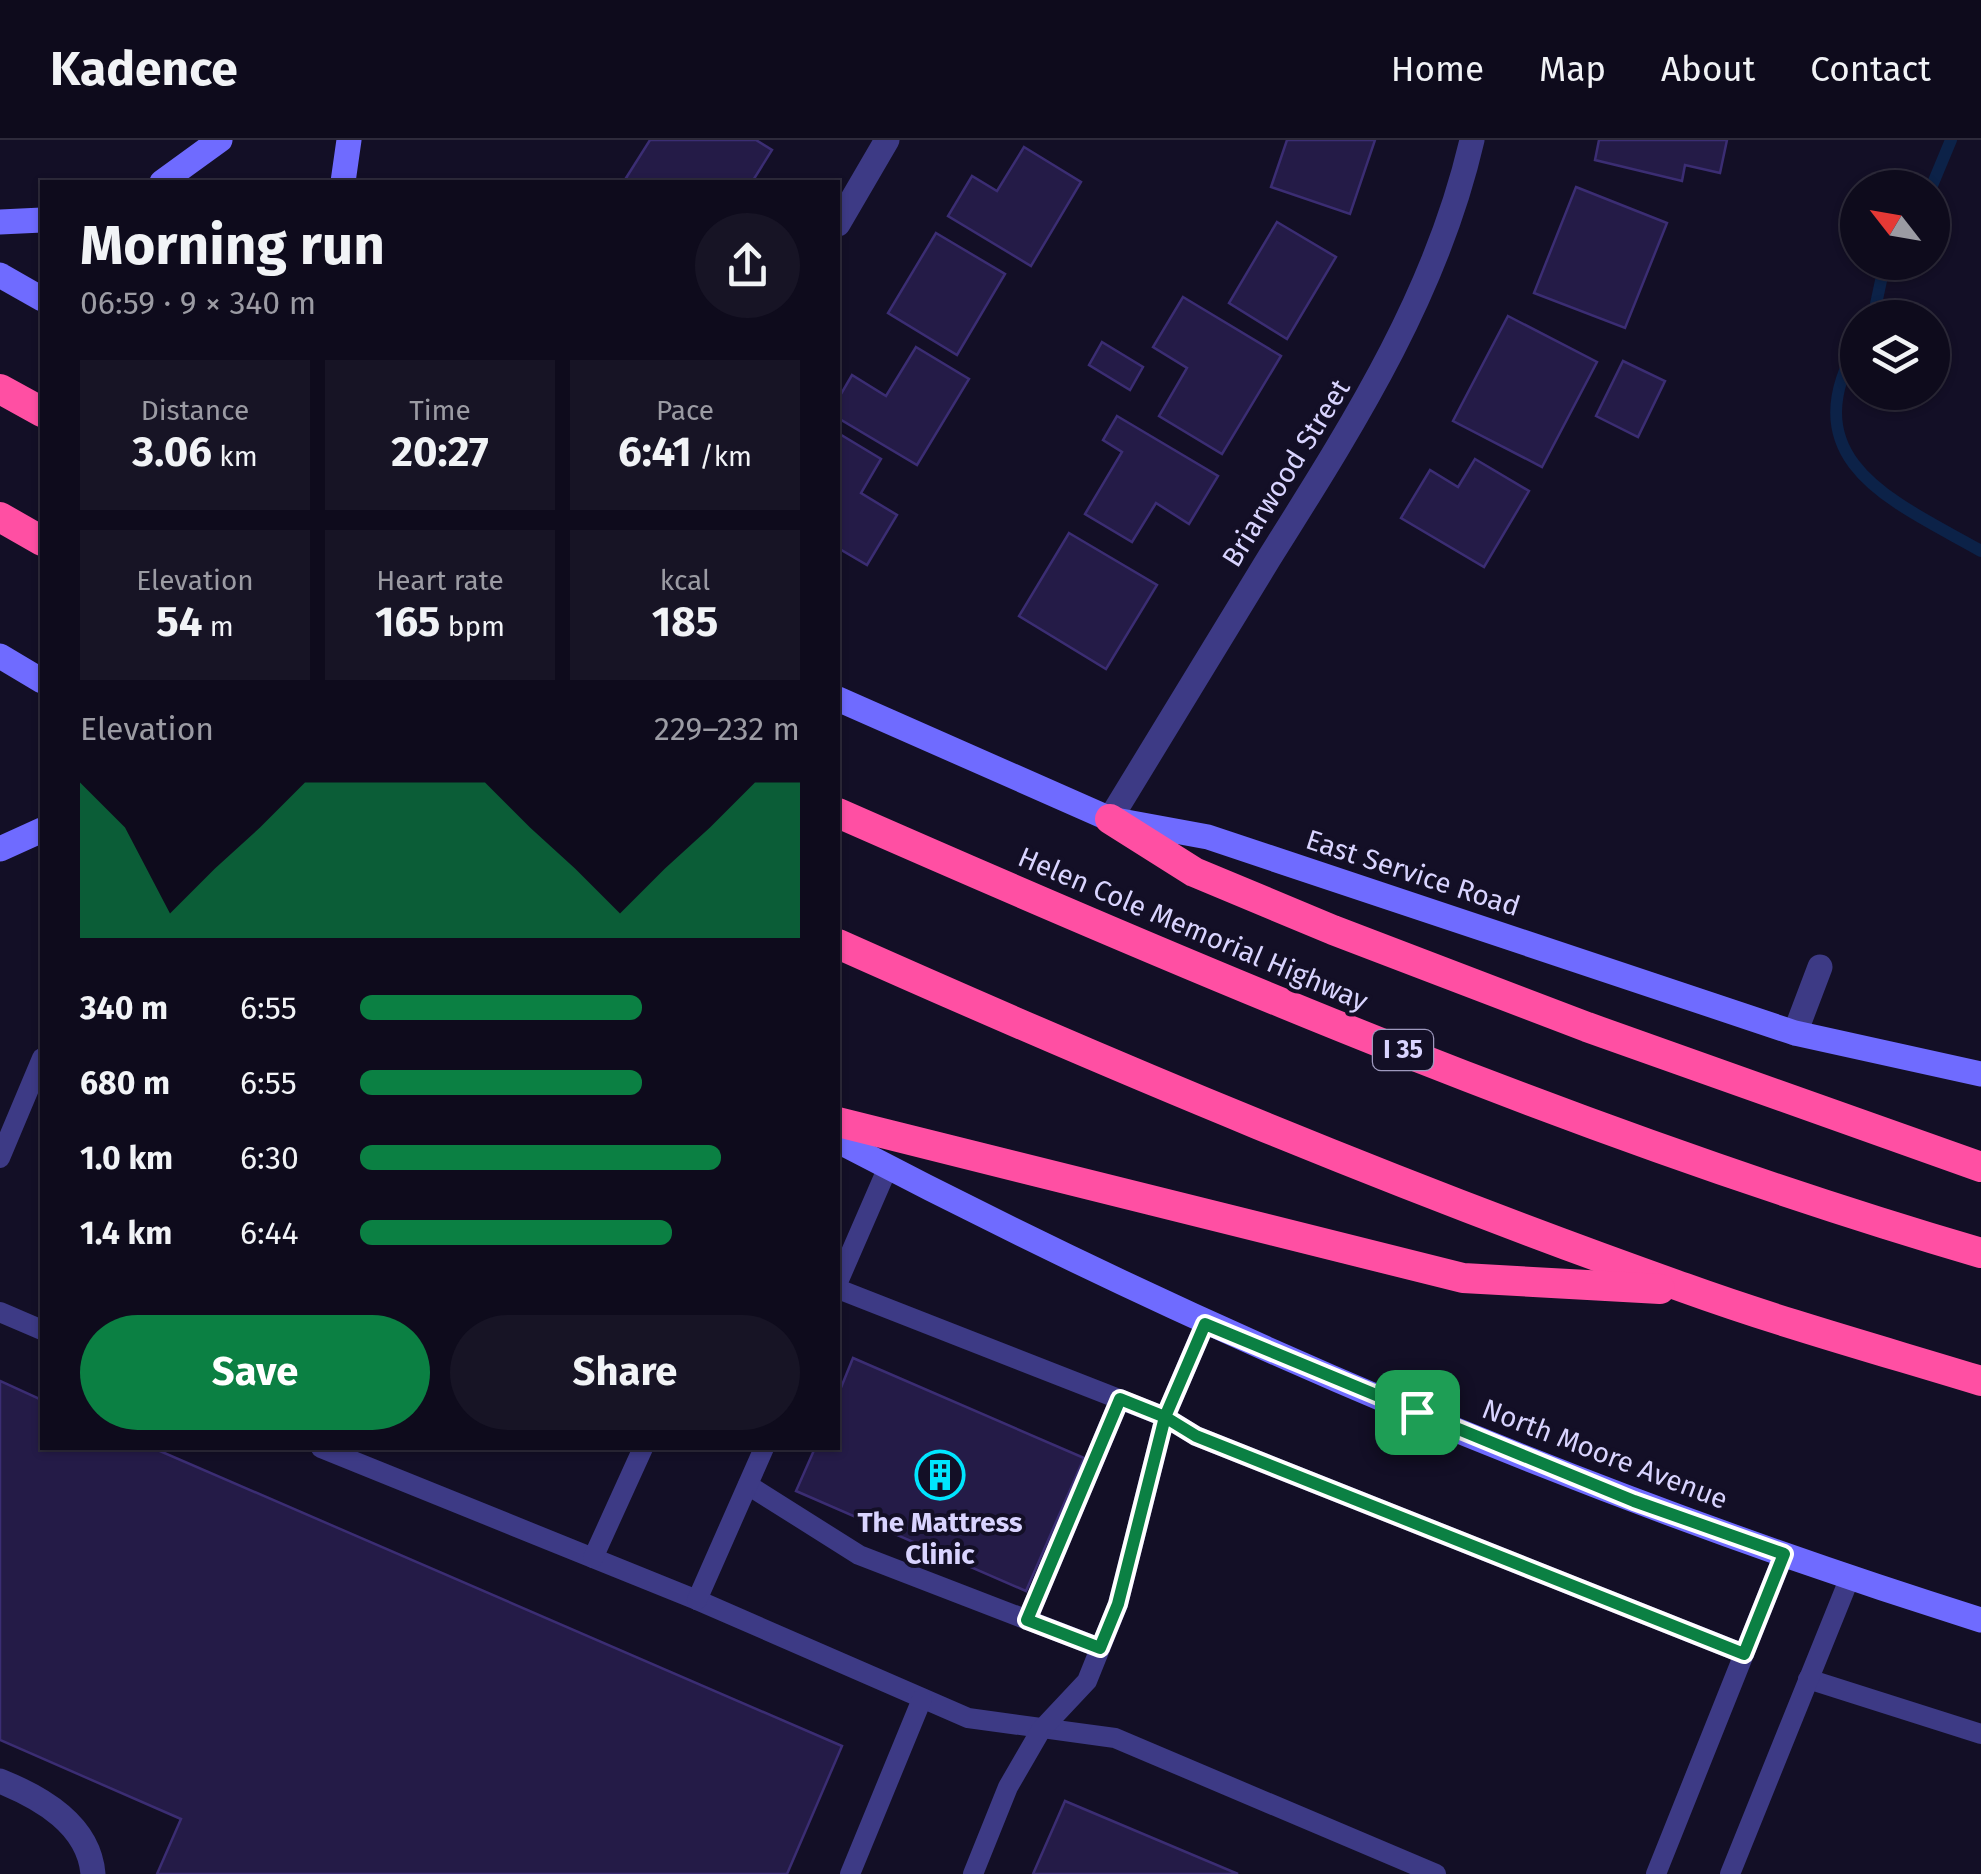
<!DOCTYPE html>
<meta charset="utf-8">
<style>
body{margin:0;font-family:"Fira Sans",sans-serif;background:#171425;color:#f1f3f6;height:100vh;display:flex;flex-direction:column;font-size:38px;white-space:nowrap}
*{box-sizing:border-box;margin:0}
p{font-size:32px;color:#9b9ba3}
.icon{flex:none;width:55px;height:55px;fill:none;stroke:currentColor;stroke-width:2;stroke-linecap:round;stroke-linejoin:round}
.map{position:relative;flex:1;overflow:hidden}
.details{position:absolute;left:40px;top:40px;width:800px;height:1270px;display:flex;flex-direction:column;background:#0e0b1c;border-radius:0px;box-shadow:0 2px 8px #0004,0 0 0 2px #2e2b3b}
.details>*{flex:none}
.needle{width:65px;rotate:301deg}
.fabs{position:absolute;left:1840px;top:30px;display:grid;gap:20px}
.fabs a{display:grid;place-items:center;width:110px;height:110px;border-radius:50%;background:#0e0b1c;box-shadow:0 2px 8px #0004,0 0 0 2px #2e2b3b;font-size:50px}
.pin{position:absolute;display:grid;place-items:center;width:85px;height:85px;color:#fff;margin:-42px;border-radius:20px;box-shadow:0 5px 15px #0006}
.round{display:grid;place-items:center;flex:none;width:105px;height:105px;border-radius:52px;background:#171425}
.overview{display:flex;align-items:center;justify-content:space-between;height:170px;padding:0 40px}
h1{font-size:55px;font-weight:700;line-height:75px}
.figures{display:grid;grid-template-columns:repeat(3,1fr);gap:15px;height:170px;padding:10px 40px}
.figures div{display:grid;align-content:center;border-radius:0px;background:#171425;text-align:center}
.figures b{font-size:42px;font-weight:700}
.figures small{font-size:28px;font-weight:400}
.figures p{font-size:28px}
.chart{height:280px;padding:20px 40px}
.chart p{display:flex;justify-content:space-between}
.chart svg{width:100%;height:180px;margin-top:10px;fill:#0b8043;opacity:.7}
.cta{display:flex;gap:20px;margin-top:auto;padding:20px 40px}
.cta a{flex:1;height:115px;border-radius:60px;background:#0b8043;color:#fff;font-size:40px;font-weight:700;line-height:115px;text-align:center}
.cta a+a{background:#171425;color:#f1f3f6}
ul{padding:0 40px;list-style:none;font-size:32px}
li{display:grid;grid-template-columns:160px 120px 1fr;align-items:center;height:75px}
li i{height:25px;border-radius:12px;background:#0b8043}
header{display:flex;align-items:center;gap:60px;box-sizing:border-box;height:140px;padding:0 50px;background:#0e0b1c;border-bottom:2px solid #2e2b3b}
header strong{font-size:48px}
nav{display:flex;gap:55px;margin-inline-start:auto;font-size:35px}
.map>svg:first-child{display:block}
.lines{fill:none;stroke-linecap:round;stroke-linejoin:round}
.stream{stroke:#0c2248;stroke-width:12}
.building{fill:#241b47;stroke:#3b2d73;stroke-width:2.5}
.service{stroke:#3d3a85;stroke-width:20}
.minor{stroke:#3d3a85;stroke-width:25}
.secondary{stroke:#6f6bff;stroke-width:25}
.motorway{stroke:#ff4fa3;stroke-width:30}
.route-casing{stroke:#fff;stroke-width:20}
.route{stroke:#0b8043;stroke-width:12}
.labels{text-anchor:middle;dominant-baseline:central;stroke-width:8;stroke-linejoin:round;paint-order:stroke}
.shield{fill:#130f26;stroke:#9e99be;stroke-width:2.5}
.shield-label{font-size:25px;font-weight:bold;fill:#d9d4ff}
.street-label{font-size:28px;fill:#d9d4ff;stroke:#130f26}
.poi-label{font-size:28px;font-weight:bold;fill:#d9d4ff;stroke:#130f26}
</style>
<header>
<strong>Kadence</strong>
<nav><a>Home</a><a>Map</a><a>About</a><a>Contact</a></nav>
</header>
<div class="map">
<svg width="1981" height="1734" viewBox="0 0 1981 1734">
<rect width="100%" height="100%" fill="#130f26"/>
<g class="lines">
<g class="stream">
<polyline points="1931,48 1951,0"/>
<polyline points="1873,178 1885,122"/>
<path d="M1858 204C1789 322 1897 363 1981 411"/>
</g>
</g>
<g class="building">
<polygon points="650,0 756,0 772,10 752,42 634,42 626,38"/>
<polygon points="1287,0 1375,0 1350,74 1271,47"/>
<polygon points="1599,0 1727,0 1720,33 1685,25 1682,41 1595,20"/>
<polygon points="1024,7 1081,42 1031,126 948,76 972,36 997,51"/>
<polygon points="1576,47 1667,83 1625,188 1534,153"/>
<polygon points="1277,82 1336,117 1287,199 1229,163"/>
<polygon points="936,93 1005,134 957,215 888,173"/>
<polygon points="1183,157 1281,216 1222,314 1159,276 1187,228 1153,207"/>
<polygon points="1508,176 1597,222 1542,327 1453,281"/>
<polygon points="1102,202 1143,227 1130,250 1089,225"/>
<polygon points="916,207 969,239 917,325 838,278 838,259 852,235 886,256"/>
<polygon points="1623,221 1665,241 1638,297 1596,276"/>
<polygon points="1117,276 1218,336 1189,384 1156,363 1132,402 1085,374 1122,312 1103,300"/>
<polygon points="838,293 881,319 861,353 897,375 867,425 838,408"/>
<polygon points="1475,319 1529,351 1484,427 1401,378 1430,330 1458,347"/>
<polygon points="1069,393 1157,445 1106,529 1019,476"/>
<polygon points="853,1218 1084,1318 1026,1451 796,1351 815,1308 838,1308 838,1255"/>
<polygon points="0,1241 42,1260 42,1308 153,1308 842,1606 787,1734 157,1734 181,1679 0,1600"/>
<polygon points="1065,1661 1238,1734 1033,1734"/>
</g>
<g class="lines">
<g class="service">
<polyline points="0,1018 42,918"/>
<polyline points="838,1142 888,1027"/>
<polyline points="838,1149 1165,1277 1196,1296 1744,1514"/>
<polyline points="0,1172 42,1190"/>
<polyline points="321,1308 697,1460 968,1578 1115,1598 1436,1734"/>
<polyline points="748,1345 859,1415 1100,1508"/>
<polyline points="593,1418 643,1308"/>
<polyline points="697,1460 764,1308"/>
<polyline points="1027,1480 1120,1259"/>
<polyline points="1808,1539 1981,1594"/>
<polyline points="850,1734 922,1559"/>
<polyline points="973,1734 1008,1647 1041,1590 1087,1541 1118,1464 1165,1277 1205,1184"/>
<polyline points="1656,1734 1784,1414"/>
<polyline points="1730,1734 1850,1437"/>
</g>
<g class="minor">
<polyline points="838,84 887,0"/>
<path d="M1110 679C1163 593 1215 506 1268 420 1352 286 1436 156 1472 0"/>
<polyline points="1795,893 1820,827"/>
<path d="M0 1641C42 1658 89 1685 93 1734"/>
</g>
<g class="secondary">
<polyline points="162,42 220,0"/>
<polyline points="343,42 349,0"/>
<polyline points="0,82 42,80"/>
<polyline points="0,135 42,159"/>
<polyline points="0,516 42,541"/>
<polyline points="838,559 1110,679 1208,697 1795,893 1981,934"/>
<polyline points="0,709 42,690"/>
<path d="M838 1001C1204 1193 1586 1356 1981 1480"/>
</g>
<g class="motorway">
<polyline points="0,249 42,272"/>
<polyline points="0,377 42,401"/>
<path d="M838 673C1211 837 1589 998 1981 1113"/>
<polyline points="1110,679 1194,732 1333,790 1587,887 1981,1027"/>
<path d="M838 804C1116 928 1397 1046 1685 1148 1782 1183 1883 1211 1981 1241"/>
<polyline points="838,982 1463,1138 1660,1149"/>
</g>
</g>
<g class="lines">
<g class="route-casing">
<polyline id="route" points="1417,1272 1205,1184 1165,1277 1120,1259 1027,1480 1100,1508 1118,1464 1165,1277 1196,1296 1744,1514 1784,1414 1634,1361 1417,1272"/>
</g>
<use href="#route" class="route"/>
</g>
<defs>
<g id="building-ring" transform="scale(2.5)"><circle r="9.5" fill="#130f26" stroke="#00e5ff" stroke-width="1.5"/><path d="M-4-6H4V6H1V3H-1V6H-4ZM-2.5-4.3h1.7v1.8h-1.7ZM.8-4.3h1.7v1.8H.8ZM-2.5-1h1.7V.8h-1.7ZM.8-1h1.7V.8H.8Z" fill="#00e5ff"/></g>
</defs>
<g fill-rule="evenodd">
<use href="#building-ring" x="940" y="1335"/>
</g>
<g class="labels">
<rect class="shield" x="1373" y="890" width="60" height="40" rx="8"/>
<g class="shield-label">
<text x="1403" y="910">I 35</text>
</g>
<g class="street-label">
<text transform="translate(1286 333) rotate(-58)">Briarwood Street</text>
<text transform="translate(1413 733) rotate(18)">East Service Road</text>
<text transform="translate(1193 789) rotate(23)">Helen Cole Memorial Highway</text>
<text transform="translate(1605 1314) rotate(21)">North Moore Avenue</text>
</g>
<g class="poi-label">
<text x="940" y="1382">The Mattress<tspan x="940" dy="32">Clinic</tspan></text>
</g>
</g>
</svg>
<div class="fabs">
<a><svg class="needle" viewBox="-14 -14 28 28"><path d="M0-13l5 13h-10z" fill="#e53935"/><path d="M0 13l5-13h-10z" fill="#9b9ba3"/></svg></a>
<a><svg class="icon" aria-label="layers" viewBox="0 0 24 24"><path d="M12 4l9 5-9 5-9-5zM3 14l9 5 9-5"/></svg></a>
</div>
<div class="pin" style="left:1417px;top:1272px;background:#1e9e55"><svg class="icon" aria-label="arrive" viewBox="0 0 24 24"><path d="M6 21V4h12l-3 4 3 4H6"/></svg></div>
<section class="details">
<div class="overview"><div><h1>Morning run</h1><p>06:59 · 9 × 340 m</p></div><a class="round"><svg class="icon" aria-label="share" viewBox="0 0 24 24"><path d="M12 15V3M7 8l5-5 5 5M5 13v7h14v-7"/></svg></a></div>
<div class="figures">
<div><p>Distance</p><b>3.06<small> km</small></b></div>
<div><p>Time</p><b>20:27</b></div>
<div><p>Pace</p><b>6:41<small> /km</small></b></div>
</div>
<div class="figures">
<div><p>Elevation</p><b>54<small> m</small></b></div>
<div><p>Heart rate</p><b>165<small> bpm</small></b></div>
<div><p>kcal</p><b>185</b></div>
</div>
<div class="chart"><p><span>Elevation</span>229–232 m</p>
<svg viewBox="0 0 160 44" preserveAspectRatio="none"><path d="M0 44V6L10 17L20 38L30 27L40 17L50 6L60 6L70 6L80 6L90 6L100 17L110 27L120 38L130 27L140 17L150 6L160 6V44z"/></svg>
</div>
<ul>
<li><b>340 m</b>6:55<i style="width:64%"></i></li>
<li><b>680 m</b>6:55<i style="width:64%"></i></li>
<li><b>1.0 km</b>6:30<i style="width:82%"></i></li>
<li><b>1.4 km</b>6:44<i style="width:71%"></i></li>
</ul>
<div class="cta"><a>Save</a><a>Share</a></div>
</section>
</div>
